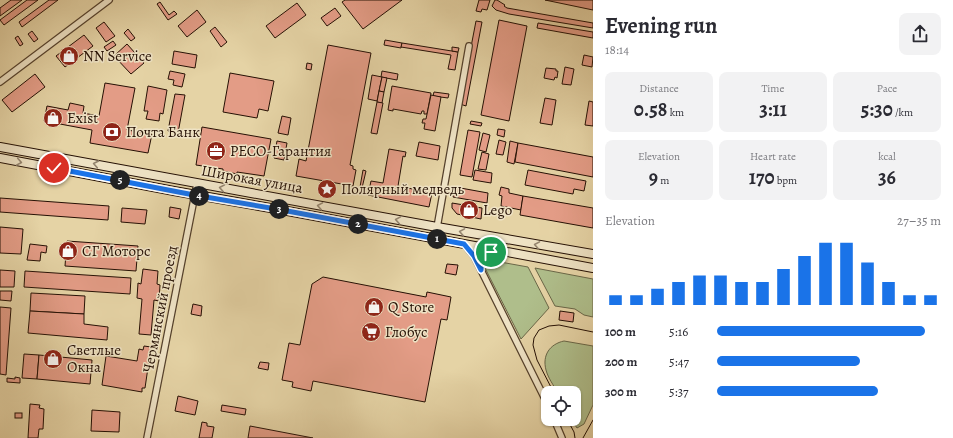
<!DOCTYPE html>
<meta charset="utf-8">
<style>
body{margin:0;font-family:Alegreya,serif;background:#f2f2f3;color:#2b2b33;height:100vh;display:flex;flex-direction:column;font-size:15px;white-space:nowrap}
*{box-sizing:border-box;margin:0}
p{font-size:13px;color:#7c7c81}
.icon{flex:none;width:22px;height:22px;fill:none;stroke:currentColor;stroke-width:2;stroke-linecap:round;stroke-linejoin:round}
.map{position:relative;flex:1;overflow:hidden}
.panel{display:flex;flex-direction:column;background:#fff;width:360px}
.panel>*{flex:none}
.controls{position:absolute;left:541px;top:386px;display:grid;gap:8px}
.controls a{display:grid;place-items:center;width:40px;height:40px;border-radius:8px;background:#fff;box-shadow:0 1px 3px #0004;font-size:20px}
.pin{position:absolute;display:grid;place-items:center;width:34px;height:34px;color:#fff;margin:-17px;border:2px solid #fff;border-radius:50%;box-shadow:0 1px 4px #0007}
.km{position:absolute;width:20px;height:20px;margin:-10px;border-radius:50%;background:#222;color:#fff;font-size:11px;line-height:20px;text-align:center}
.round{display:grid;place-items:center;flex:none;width:42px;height:42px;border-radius:8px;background:#f2f2f3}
.headline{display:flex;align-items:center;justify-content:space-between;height:68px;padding:0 12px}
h1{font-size:22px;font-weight:700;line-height:30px}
.figures{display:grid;grid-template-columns:repeat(3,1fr);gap:6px;height:68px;padding:4px 12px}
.figures div{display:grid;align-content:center;border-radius:8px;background:#f2f2f3;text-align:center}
.figures b{font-size:20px;font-weight:700}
.figures small{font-size:11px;font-weight:400}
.figures p{font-size:11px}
.chart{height:112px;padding:8px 12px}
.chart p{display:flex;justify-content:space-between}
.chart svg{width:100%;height:72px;margin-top:4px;stroke:#1a73e8;stroke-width:6}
ul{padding:0 12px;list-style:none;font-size:13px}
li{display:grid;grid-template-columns:64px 48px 1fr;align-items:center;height:30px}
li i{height:10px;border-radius:5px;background:#1a73e8}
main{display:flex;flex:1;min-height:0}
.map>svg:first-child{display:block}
.green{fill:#afbe8b;stroke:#6a6748}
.building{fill:#e39c86;stroke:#251004}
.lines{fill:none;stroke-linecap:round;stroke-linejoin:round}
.minor-casing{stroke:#55412c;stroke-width:8}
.secondary-casing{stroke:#251004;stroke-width:10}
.minor{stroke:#eee2c4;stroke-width:5.5}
.secondary{stroke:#eee2c4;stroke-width:8}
.tram{stroke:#251004;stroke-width:1}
.oneway{stroke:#94846e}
.route-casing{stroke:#fff;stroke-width:8}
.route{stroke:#1a73e8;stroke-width:5}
.labels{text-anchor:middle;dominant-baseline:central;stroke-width:3;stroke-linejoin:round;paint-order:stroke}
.poi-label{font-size:15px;fill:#251004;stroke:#eee2c4;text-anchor:start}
.street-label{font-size:15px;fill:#251004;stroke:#eee2c4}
</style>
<main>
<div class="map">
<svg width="593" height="438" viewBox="0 0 593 438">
<rect width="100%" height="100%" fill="#e5d3a5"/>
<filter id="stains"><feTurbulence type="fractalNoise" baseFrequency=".005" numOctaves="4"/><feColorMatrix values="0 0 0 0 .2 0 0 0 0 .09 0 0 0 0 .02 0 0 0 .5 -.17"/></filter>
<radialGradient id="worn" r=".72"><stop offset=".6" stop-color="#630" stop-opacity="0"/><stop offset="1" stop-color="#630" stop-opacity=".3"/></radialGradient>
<g class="green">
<polygon points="489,260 528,267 549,308 521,339 485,268 485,263"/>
<polygon points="535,268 593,279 593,317 584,315 575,309 555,306"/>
<path d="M564 341 593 346V405L584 424 577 428 571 419H574V393H558C554 386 548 378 546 370 542 355 550 344 564 341Z"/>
</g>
<g class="building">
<polygon points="11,0 22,0 0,16 0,8"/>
<polygon points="27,0 38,0 4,25 0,20"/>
<polygon points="49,0 58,0 22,27 19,22"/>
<polygon points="345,0 402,0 363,29 342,2"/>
<polygon points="479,0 490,0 487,10 482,9 481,12 476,11"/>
<polygon points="495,0 497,0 505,5 504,6 507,8 593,23 593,28 509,14 496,10 492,6"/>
<polygon points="545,0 593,0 593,10"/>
<polygon points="160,2 169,15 174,11 177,14 168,20 157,4"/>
<polygon points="297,3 306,15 275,38 266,26"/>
<polygon points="335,8 341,16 327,26 321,18"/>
<polygon points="197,10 206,22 187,37 178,26"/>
<polygon points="499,20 527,26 509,121 481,115"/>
<polygon points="476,21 482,22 466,106 460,104"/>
<polygon points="104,22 115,36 106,42 96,28"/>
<polygon points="538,23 593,32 593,38 537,28"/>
<polygon points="215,27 227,42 221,47 210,31"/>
<polygon points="128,29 135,38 131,41 124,33"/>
<polygon points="32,31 38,39 34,42 28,34"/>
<polygon points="84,35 93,46 65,67 56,56"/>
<polygon points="18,36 23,44 20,46 15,38"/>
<polygon points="385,40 402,43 401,48 384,45"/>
<polygon points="113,41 116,45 107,51 104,47"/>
<polygon points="402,43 458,52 455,70 448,69 451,55 401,47"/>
<polygon points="127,44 144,63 131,74 114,56"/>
<polygon points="328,45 371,53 350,165 353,166 353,169 356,170 353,186 296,176 299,159 306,161"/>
<polygon points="452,47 459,48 458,52 452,51"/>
<polygon points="174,51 197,55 195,68 172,64"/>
<polygon points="584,55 593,57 592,67 582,65"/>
<polygon points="307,63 312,64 311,70 306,69"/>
<polygon points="565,67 574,69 571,85 562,84"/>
<polygon points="546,68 556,69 556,71 558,71 557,78 555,77 554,80 544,78"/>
<polygon points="170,71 185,74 182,87 173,85 174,80 168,79"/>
<polygon points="382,71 398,74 397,80 381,77"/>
<polygon points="230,73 274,81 268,111 259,109 257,118 223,112"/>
<polygon points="35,74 45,87 12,112 2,100"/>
<polygon points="372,75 382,77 377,101 368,99"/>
<polygon points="382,77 387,78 384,92 379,91"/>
<polygon points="105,83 135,88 127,130 152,134 148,153 90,143 92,130 44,121 47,106 68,110 70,103 84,106 83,113 99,116"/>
<polygon points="148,86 167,90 163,114 160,113 159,121 146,119 148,111 144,111"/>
<polygon points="392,86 431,93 427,114 424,114 424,111 422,111 421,114 393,109 393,111 388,110"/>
<polygon points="379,91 384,92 382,103 377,102"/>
<polygon points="434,92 449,94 448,98 433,96"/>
<polygon points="175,94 185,95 178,133 168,131"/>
<polygon points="431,95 441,97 435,131 424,129 425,123 422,123 423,119 426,119"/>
<polygon points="545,98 556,100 552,125 540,123"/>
<polygon points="589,101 593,102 593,126 585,125"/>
<polygon points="377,102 383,103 377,134 371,133"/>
<polygon points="282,116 291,118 288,135 278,133"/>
<polygon points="471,121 482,123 481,126 470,124"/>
<polygon points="202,127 271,139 264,176 237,172 237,174 223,171 223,169 196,165"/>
<polygon points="498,129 505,130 504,137 497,135"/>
<polygon points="468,130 480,132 472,177 460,175"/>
<polygon points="483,133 490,135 486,152 479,150"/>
<polygon points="499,140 506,142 503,155 496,154"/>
<polygon points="277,141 287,143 284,160 274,158"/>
<polygon points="510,141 518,143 514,164 507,162"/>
<polygon points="419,142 440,146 438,160 416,156"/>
<polygon points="518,143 593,157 593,177 515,162"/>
<polygon points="389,149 406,152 405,157 403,156 398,186 432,193 429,207 368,195 371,181 383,183"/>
<polygon points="482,152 489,154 486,170 478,169"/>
<polygon points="363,170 366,171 362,188 360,187"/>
<polygon points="475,170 492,173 491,183 473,180"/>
<polygon points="528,170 586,181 584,191 574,189 573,194 525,185"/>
<polygon points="455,187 488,193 487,203 453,197"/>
<polygon points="501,187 509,189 509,193 523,196 521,210 501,206 502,196 499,195"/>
<polygon points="523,196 593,208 593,228 520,215"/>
<polygon points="0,198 109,206 108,220 0,212"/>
<polygon points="452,203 482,208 481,219 457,214 452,208"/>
<polygon points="170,207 181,209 179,219 169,217"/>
<polygon points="122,208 147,210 145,224 121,222"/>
<polygon points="0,227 23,229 21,254 0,253"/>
<polygon points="67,241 138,246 136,271 65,266"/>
<polygon points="30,244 47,246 46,253 41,252 40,261 27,260"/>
<polygon points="447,264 458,265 456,275 445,273"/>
<polygon points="143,269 158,271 157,284 160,285 159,301 154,300 151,335 139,334 142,299 137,298 138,283 141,284"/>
<polygon points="0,270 15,271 14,287 0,287"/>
<polygon points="25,271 131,278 130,294 24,287"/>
<polygon points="323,277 426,297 427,292 451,297 447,320 441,319 425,402 313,381 311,391 292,387 293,382 282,380 289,343 300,345 312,284"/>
<polygon points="0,291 12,291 11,301 0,300"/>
<polygon points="31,293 85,296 84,314 30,311"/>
<polygon points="193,304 202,306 201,316 191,314"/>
<polygon points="0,307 11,308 6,375 0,374"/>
<polygon points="30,311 84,314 84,324 108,327 107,340 28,333"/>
<polygon points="560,311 574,313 573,322 559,320"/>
<polygon points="144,346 151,347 145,388 142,388 142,392 102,385 106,356 137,361 139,349 143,350"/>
<polygon points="24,354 39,355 37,379 22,378"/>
<polygon points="39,355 92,360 90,384 37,379"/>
<polygon points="260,362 269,363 268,370 258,368"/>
<polygon points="15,377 20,378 20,383 7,382 7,378 15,379"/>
<polygon points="178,396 198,401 195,415 175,411"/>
<polygon points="30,404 40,405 39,408 44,409 43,429 39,429 38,438 28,438"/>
<polygon points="222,405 246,409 245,415 221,411"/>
<polygon points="92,410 120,412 119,432 91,431"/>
<rect x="15" y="413" width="7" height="5"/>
<polygon points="202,422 207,423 207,426 214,427 212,438 199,438"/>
<polygon points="250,426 313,438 248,438"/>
</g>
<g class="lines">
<g class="minor-casing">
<g id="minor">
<polyline points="0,82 109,0"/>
<polyline points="435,239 469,46"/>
<polyline points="464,244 474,256 548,405"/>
<path d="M481 267C481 259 485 257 491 252H497"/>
<polyline points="554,419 562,438"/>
<polyline points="147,438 197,184"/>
</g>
</g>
<g class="secondary-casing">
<g id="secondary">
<polyline points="0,147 437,227 593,254"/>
<polyline points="0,158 174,191 282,210 593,268"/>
</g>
</g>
<use href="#minor" class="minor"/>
<use href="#secondary" class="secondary"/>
<g class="tram">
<polyline points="554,393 537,360 533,345 534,338 539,330 549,326 559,325 593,332"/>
<polyline points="567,419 574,432 575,438"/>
<polyline points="583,438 593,420"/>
</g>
</g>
<defs><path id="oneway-chevron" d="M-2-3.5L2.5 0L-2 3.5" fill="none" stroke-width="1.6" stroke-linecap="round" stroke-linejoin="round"/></defs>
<g class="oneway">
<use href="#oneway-chevron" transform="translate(19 162) rotate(10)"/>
<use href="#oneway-chevron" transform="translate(96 164) rotate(-169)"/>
<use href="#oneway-chevron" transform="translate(222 188) rotate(-170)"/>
<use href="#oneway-chevron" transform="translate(320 206) rotate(-170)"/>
<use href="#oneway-chevron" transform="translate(398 220) rotate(-170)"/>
<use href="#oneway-chevron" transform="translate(462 232) rotate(-170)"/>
<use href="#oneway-chevron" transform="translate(537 245) rotate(-170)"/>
</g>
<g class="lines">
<g class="route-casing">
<polyline id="route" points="54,168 194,195 282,210 464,244 474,256 481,270 481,262 491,252"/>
</g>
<use href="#route" class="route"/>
</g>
<defs>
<g id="shop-disc" transform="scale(1)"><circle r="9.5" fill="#8f2418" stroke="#eee2c4"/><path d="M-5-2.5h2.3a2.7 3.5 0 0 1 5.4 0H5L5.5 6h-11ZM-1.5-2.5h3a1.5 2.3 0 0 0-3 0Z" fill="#fff"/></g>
<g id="bank-disc" transform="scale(1)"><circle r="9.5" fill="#8f2418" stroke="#eee2c4"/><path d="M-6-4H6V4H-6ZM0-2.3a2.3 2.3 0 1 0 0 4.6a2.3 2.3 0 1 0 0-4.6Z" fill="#fff"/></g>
<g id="office-disc" transform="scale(1)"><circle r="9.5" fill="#8f2418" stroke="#eee2c4"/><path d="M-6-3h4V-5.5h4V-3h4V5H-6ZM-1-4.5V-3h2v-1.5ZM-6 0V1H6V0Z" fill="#fff"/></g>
<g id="sight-disc" transform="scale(1)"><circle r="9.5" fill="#8f2418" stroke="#eee2c4"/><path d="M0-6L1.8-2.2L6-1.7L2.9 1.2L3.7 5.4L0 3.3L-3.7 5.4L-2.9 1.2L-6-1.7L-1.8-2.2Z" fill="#fff"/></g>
<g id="supermarket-disc" transform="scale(1)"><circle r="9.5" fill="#8f2418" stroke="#eee2c4"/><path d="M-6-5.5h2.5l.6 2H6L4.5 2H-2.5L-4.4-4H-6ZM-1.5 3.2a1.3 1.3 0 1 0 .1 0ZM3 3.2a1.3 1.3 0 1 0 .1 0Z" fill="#fff"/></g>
</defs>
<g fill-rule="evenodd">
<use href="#shop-disc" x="69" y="56"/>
<use href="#shop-disc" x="53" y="118"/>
<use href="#bank-disc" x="112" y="132"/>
<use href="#office-disc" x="216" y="151"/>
<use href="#sight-disc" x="327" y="189"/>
<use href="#shop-disc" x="469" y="210"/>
<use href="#shop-disc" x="68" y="251"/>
<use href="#shop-disc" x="374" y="307"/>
<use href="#supermarket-disc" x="371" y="332"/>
<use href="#shop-disc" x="53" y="359"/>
</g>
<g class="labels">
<g class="poi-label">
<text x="83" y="56">NN Service</text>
<text x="67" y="118">Exist</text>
<text x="126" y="132">Почта Банк</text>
<text x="230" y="151">РЕСО-Гарантия</text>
<text x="341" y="189">Полярный медведь</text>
<text x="483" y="210">Lego</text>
<text x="82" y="251">СГ Моторс</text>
<text x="388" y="307">Q Store</text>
<text x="385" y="332">Глобус</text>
<text x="67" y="350">Светлые<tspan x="67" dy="17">Окна</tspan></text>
</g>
<g class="street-label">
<text transform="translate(252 179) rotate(10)">Широкая улица</text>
<text transform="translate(160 309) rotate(-79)">Чермянский проезд</text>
</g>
</g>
<rect width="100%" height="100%" filter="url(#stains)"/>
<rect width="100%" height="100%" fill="url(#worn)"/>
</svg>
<div class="controls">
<a><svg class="icon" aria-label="locate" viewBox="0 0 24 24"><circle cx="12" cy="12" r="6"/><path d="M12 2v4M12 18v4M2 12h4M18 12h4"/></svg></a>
</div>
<div class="pin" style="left:491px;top:252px;background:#1e9e55"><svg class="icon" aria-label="arrive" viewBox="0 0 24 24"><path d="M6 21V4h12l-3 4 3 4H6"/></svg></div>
<div class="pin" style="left:54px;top:168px;background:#d93025"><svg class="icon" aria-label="check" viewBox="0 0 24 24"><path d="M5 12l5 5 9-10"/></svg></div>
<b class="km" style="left:437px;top:239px">1</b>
<b class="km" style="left:358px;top:224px">2</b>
<b class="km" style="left:279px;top:209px">3</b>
<b class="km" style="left:199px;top:196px">4</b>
<b class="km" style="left:120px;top:180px">5</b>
</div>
<section class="panel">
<div class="headline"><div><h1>Evening run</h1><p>18:14</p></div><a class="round"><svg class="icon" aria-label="share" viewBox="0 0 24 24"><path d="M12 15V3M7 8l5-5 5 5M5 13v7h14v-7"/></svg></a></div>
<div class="figures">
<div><p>Distance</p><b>0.58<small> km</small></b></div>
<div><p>Time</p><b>3:11</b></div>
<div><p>Pace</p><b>5:30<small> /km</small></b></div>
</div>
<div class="figures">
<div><p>Elevation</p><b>9<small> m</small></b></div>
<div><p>Heart rate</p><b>170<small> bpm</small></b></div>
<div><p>kcal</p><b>36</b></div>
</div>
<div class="chart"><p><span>Elevation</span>27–35 m</p>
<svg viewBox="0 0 160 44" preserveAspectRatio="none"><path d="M5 44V38M15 44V38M25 44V34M35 44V30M45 44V26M55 44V26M65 44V30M75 44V30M85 44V22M95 44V14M105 44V6M115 44V6M125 44V18M135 44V30M145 44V38M155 44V38"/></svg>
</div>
<ul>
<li><b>100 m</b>5:16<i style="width:93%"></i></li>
<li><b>200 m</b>5:47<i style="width:64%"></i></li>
<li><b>300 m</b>5:37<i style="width:72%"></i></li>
</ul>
</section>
</main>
